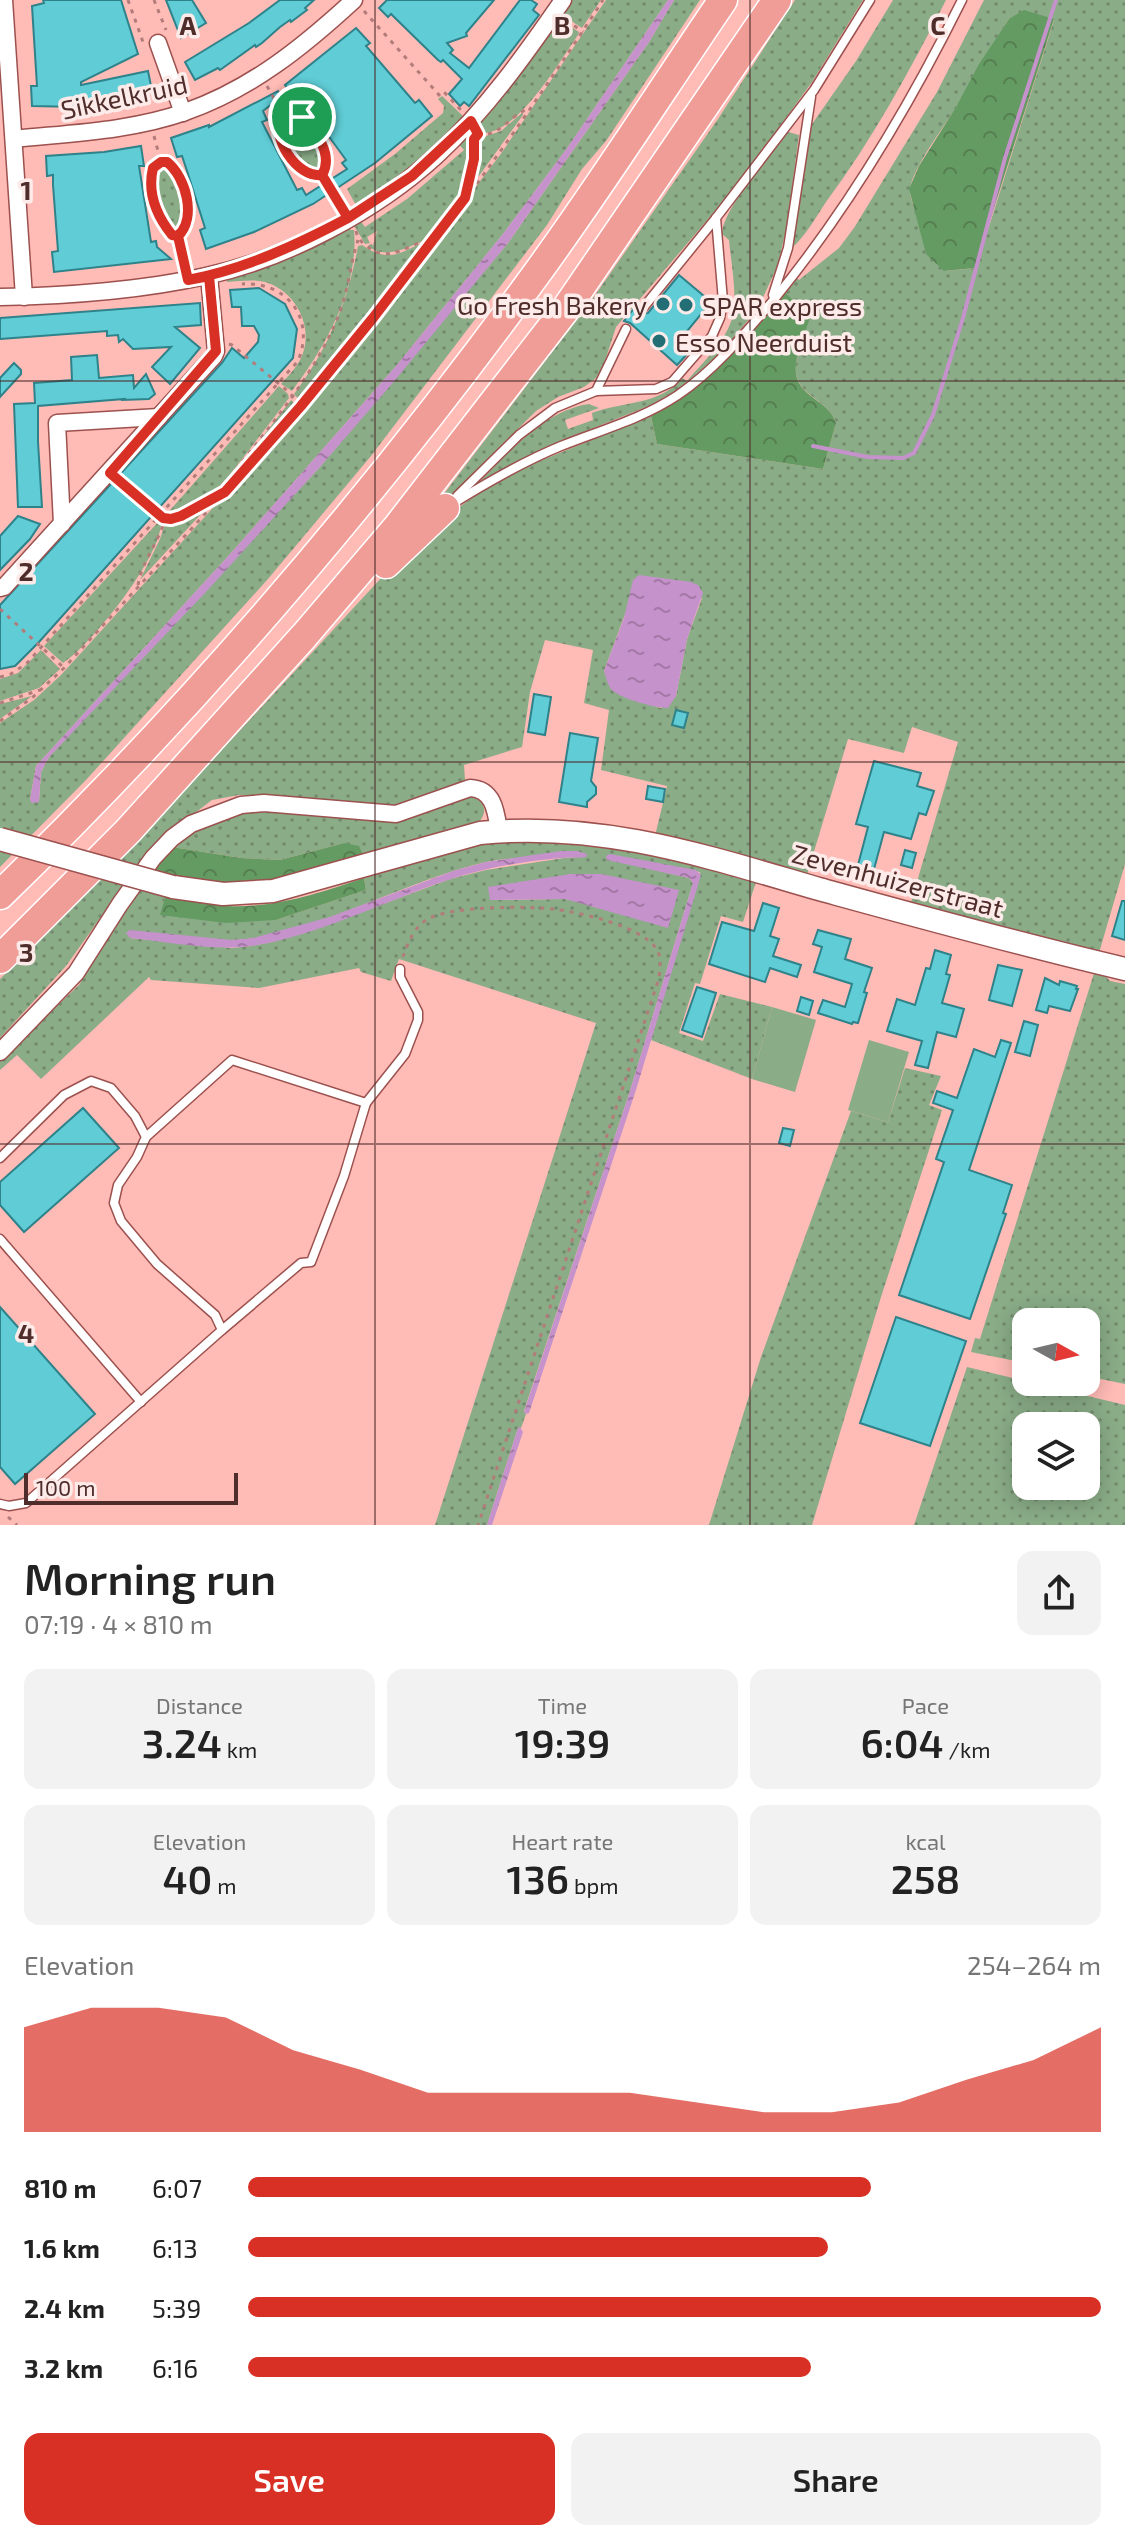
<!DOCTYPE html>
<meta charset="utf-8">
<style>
body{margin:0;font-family:"Exo 2",sans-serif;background:#f2f2f2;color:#222;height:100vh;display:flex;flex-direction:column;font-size:30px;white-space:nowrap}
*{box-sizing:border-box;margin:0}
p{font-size:26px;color:#767676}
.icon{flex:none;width:44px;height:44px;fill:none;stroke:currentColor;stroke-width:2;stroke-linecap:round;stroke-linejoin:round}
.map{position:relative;height:1525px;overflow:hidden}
.details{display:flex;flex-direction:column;background:#fff;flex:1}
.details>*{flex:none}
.needle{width:52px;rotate:98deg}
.fabs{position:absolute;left:1012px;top:1308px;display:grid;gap:16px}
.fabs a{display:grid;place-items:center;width:88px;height:88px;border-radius:16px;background:#fff;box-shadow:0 4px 20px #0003;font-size:40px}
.scale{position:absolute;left:24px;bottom:20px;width:214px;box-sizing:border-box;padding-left:8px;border:4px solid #4f2d2b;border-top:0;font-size:22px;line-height:28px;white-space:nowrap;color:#4f2d2b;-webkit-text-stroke:6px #fdebe9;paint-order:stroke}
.pin{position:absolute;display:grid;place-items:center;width:68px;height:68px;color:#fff;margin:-34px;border:4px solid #fff;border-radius:50%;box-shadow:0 2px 8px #0007}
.round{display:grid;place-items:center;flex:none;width:84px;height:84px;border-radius:16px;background:#f2f2f2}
.summary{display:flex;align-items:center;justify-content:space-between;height:136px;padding:0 24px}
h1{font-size:44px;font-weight:600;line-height:60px}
.metrics{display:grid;grid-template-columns:repeat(3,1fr);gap:12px;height:136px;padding:8px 24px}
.metrics div{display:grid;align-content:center;border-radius:16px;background:#f2f2f2;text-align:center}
.metrics b{font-size:40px;font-weight:600}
.metrics small{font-size:22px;font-weight:400}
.metrics p{font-size:22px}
.chart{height:224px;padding:16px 24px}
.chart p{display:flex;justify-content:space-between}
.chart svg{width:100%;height:144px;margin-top:8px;fill:#d93025;opacity:.7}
.action{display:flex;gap:16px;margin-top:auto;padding:16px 24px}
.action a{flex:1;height:92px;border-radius:16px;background:#d93025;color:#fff;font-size:32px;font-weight:600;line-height:92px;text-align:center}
.action a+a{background:#f2f2f2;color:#222}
ul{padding:0 24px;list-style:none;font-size:26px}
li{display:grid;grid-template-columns:128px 96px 1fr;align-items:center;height:60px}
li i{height:20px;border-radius:10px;background:#d93025}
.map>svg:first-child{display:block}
.grass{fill:url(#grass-dots);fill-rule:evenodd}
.forest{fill:url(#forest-crowns)}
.park{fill:#8aac87}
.water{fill:url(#water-ripples)}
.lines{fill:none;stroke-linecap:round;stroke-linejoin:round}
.stream{stroke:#c692cc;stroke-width:4}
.building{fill:#60ccd5;stroke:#2e828a;stroke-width:2}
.lane-casing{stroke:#9c514e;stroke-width:11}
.street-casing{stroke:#9c514e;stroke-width:19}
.secondary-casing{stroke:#9c514e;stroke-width:25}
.highway-casing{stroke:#fff;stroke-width:31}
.path{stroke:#b17c79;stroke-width:3;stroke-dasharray:4 6;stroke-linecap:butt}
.lane{stroke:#fff;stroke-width:8}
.street{stroke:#fff;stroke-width:16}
.secondary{stroke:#fff;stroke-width:22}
.highway{stroke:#f09c97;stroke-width:28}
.secondary-bridge-casing{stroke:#9c514e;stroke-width:25;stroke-linecap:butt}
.secondary-bridge{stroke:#fff;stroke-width:22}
.route-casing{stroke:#fff;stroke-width:16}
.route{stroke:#d93025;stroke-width:10}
.grid{fill:none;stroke:#4f2d2b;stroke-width:2;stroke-opacity:0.55}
.poi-dot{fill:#236e74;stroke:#fdebe9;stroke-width:3}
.labels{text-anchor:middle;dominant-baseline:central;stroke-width:7;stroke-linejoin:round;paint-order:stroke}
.street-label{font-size:26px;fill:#4f2d2b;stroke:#fdebe9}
.poi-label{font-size:26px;fill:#4f2d2b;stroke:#fdebe9;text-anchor:start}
.grid-label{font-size:26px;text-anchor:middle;font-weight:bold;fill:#4f2d2b;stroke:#fdebe9;stroke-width:7;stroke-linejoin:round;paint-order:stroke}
</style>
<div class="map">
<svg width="1125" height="1525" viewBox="0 0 1125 1525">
<defs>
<pattern id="grass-dots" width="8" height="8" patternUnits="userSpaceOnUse" patternTransform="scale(2)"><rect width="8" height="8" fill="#8aac87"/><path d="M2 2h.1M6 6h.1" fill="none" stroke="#738c6f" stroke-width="1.8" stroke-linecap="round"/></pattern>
<pattern id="forest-crowns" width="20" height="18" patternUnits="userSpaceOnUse" patternTransform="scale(2)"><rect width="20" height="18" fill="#649b62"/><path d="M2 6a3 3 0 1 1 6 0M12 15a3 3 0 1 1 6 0" fill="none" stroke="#557f51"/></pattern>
<pattern id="water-ripples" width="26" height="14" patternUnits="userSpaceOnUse" patternTransform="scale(2)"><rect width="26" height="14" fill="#c692cc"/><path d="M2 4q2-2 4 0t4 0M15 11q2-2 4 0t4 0" fill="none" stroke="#a378a6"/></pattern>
</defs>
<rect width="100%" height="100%" fill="#ffbbb6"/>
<g class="grass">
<polygon points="568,0 601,0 582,28 559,13"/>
<polygon points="606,0 668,0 568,147 503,234 397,365 232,552 36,766 30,800 39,801 41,772 49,757 319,468 508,243 649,42 674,0 700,0 606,141 582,169 547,225 371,456 268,579 86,780 0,867 0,723 34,700 61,675 261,455 368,328 500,155"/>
<polygon points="795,0 863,0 812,82 738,184 616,327 604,364 596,378 584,387 558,397 536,411 447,499 443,495 586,308 718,119"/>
<path d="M893 0H946C910 70 873 139 826 202 816 217 806 235 793 247L810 127 856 61Z"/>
<path d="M984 0H1125V864L1099 953 909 909 958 742 912 727 904 753 848 739 806 878 655 836 667 786 601 770 609 710 584 703 593 650 545 640 530 692 522 747 464 765 465 780 410 805 391 809 264 796 239 795 212 800 167 834 145 855 66 966 0 1038V979L118 862 396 562 455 510 485 489 520 469 651 416 657 444 823 469 836 423C829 398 792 396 796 365 797 349 806 333 809 317L785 292 797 278 799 280 839 248 854 228 937 92ZM1009 19 1054 20 976 268 945 271C936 252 911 211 910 191 909 174 944 126 955 109 973 79 990 48 1009 19ZM702 598 687 639 676 696 661 708 623 696 604 671 627 609Z"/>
<path d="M556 17 579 32 578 35C560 61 516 137 480 133L474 125Z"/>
<polygon points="442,96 465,118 424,158 357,207 347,189 395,154 443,113 444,106 438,99"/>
<polygon points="523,112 523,115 468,191 475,162 477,139 501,131"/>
<path d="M291 113C309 126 328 149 321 172 296 172 282 140 281 119L285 114Z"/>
<path d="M473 129C477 142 468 182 463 196 461 205 440 232 433 236 424 241 413 245 404 249 391 253 379 255 368 246L371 244 373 246 377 231 367 237 370 243 365 244 355 227H352L350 224 359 219 365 227 407 199 464 150 457 142Z"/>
<path d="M788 132 799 135 787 225 778 265 758 308 722 352 680 388 651 405 546 447 480 481C511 451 543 411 589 404L599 408 565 420 568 429 593 420 592 413C622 401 660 406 682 378L687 381C704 361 731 337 734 309 736 287 731 262 729 240L722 234C723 208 771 155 788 132Z"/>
<path d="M161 165 170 168C182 186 192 214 178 233L174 232C159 215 152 196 155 173Z"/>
<path d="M346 224 351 230H354C359 288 326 346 292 391L281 384C289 375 299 365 303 353 313 324 294 290 265 282 253 279 240 281 227 282V276Z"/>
<path d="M430 240 403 277H399L395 282 396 286 301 402 294 394C328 349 348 301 358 246L362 245C392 265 400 251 430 240Z"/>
<polygon points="279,386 288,394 289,398 216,493 185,513 173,517 165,516"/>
<polygon points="291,400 298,406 233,479 244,461"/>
<polygon points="212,499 215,499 140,580 160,539 166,521 187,516"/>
<path d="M161 519C165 553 91 645 63 663L44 646Z"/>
<polygon points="41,650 60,669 39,688 0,701 0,679 18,673"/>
<polygon points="32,696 0,719 0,704"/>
<path d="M466 795C482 798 491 809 478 823L365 860 344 843 280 860 241 858 172 847C196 827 227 816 257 810L377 820Z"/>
<path d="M501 839 595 842 757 879 743 922 721 916 700 984 695 983 679 1033 703 1041 720 994 772 1007 752 1079 651 1040 700 872 605 858 689 878 693 883 630 1091 524 1411 526 1414 521 1428H518L487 1525H435L596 1023 399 959 391 981 361 972 359 968 259 988 151 980 149 977 41 1079 17 1055 0 1070V1060L79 985 139 887 166 894 161 914 276 920 366 890 364 878ZM586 857 564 858 486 870 450 879 332 923 272 942 251 946 232 948 130 938 127 933C167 936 216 944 255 938 334 924 405 882 482 863 516 855 552 858 586 857ZM571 874 584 903 565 899 490 900Z"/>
<polygon points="1095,970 1104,974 1110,981 1125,984 1125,1384 1086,1376 1086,1322 1026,1322 1026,1363 971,1352 975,1338 980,1339"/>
<polygon points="905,1068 941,1076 929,1105 942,1110 881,1297 812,1525 709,1525 761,1357 851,1111 888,1122"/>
<path d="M967 1367 1125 1405V1525H914ZM1086 1426V1486H1026V1426Z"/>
</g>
<g class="forest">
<polygon points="1024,10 1054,19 975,268 944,271 926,254 909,189 919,166 956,107 979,64 1009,19"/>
<path d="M785 292 810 317C806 333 797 349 796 365 792 397 829 398 836 423L823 469 657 444 651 416C710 384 743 343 785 292Z"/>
<polygon points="344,843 359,846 365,860 293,881 206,884 151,870 172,847 241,858 280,860"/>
<path d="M364 878 366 890 276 920 226 923 160 915 166 894C186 899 208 905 228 906 275 908 320 893 364 878Z"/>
</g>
<g class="park">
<polygon points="772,1007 816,1020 795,1092 752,1079"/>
<polygon points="869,1040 909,1052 888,1122 848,1110"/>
</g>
<g class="water">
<polygon points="668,0 674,0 649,42 508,243 391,385 319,468 205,593 49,757 41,772 39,802 32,803 30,800 36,766 232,552 397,365 503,234 568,147"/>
<path d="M639 575 691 582 698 585 703 593 687 639 676 696 668 708C656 708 621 699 612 690 608 686 606 677 604 671L624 618 633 580Z"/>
<path d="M561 851H577L587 854 586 857C578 858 570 857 562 858 524 861 484 868 448 880 387 900 315 937 251 946 212 951 169 942 130 938L126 933 130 930 232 940 253 938 330 917 453 871 486 862Z"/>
<polygon points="610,854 696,870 701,875 636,1090 529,1413 526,1414 524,1412 630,1091 693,883 689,878 607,860 606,856"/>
<polygon points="571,874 601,874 679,890 668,928 565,899 490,900 488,887"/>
<polygon points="520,1427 523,1432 492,1525 487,1525 518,1428"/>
</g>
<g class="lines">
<polyline class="stream" points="813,446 868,457 903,458 914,453 933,415 963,318 1005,158 1056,0"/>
</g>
<g class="building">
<polygon points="43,0 121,0 138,54 81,82 81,85 148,71 152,91 117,102 108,103 108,101 84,104 84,106 79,107 32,106 31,86 37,86 32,6 44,3"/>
<polygon points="166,0 192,0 206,23 181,38"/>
<polygon points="280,0 314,0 305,8 307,10 291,22 290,20 280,27 262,43 256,47 255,45 220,70 218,68 195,80 185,62 249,23"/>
<polygon points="387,0 494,0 466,33 467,36 447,43 453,50 450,53 469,68 520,0 531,0 537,4 533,10 539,15 469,106 464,102 460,106 449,94 462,79 443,60 441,62 438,60 391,14 388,17 379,8"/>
<polygon points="356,28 370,43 366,46 403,89 415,103 419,100 432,116 375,163 313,204 254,232 206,249 200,230 205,228 188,174 182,156 177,157 171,138 209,125 209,127 278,91 281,97 263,111 267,120 262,122 297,190 302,188 306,195 347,169 342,163 346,160 301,98 297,102 285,85"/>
<polygon points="141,146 144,166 139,166 151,242 156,241 157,247 171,259 54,272 52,252 58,251 53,185 53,175 47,176 46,156 104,152"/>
<polygon points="679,275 711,302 679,341 690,351 677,365 630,323 624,321 636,306 639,314 648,313"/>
<polygon points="259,288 285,304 297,329 293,358 39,642 15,666 0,669 0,605 222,363 232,348 244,358 258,342 259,335 254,326 242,326 241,307 232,307 230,290"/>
<polygon points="200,303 201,325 175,327 200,348 170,384 152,367 171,347 133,349 123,339 119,342 118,335 107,336 107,331 0,339 0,318"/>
<polygon points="97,355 99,378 133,375 134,388 146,374 155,394 149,399 123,400 124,399 38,406 38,442 42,507 18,507 14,404 35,403 34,383 72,380 71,357"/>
<polygon points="14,363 21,370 21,374 0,397 0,378"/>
<polygon points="18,516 40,524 30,539 0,570 0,536"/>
<polygon points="534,694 551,697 545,735 528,732"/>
<polygon points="676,710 688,713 684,728 672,725"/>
<polygon points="570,733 598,738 591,781 596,787 596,794 587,802 587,807 559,802"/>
<polygon points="874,761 921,773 917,786 934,791 926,815 919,813 911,839 884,832 874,869 858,865 868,827 856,824"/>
<polygon points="648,786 665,789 663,802 646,799"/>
<polygon points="905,850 916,853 912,868 901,865"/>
<polygon points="1122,901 1125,901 1125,940 1112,936"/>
<polygon points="763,903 779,908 770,936 779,939 773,956 801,965 797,977 770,968 765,982 709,964 722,922 754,931"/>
<polygon points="818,930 851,939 845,959 872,968 864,992 867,993 858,1023 853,1022 852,1024 818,1013 823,1000 845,1007 852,984 814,972 822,947 813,944"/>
<polygon points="935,950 951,955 946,974 950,975 942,1003 964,1009 956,1037 937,1032 928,1068 915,1065 922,1041 887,1031 897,999 915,1005 926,968 930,969"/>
<polygon points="998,965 1022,970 1012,1006 989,1000"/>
<polygon points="1045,978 1059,985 1060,981 1077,986 1076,989 1078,989 1070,1011 1049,1006 1047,1013 1036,1010"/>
<polygon points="697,987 716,993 702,1037 682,1030"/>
<polygon points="801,997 813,1001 809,1015 797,1011"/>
<polygon points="1024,1021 1038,1025 1030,1056 1015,1052"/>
<polygon points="1001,1040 1011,1043 969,1170 1012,1185 1003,1213 1006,1214 970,1319 899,1295 944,1162 936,1159 953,1110 933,1103 937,1091 957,1098 974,1049 995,1057"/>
<polygon points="83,1108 119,1148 24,1232 0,1205 0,1182"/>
<polygon points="783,1128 794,1130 790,1146 779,1143"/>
<polygon points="0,1307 95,1414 15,1484 0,1467"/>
<polygon points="896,1317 966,1341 930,1446 860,1423"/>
</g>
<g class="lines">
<g class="lane-casing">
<g id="lane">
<polyline points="773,295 788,248 811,97"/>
<polyline points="643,308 716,218 814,90 870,0"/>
<polyline points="596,391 626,329"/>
<polyline points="457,496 519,435 555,408 596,391 656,389 672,382 712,336 720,318 723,301 716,218"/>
<path d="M449 506C486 483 522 462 561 446 601 430 642 419 678 395 716 369 746 332 776 297 850 206 910 105 962 0"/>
<polyline points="146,1137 232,1060 366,1103"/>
<polyline points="0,1158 64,1095 91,1081 111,1088 135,1116 146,1137 137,1157 118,1185 114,1203 121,1221 157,1264 215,1315 222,1330 26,1503 9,1506 0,1504"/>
<polyline points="0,1239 141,1402"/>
<polyline points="222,1330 301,1263 311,1262 344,1176 366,1103 405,1054 418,1020 418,1012 400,977 400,969"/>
</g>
</g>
<g class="street-casing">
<g id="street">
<polyline points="4,0 24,297"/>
<polyline points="158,43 183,113"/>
<path d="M14 139C71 133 131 131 185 112 251 89 303 47 354 0"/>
<path d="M0 297C64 296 143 290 206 276 286 259 376 211 436 156 486 110 525 55 563 0"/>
<polyline points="62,524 57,423 159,417"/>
<polyline points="0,588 4,587 214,356 216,351 209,276"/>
<path d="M0 1052 76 973 120 904 153 858 172 838 191 824 241 805 264 803 396 814 470 788C494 789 496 812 499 831"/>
</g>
</g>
<g class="secondary-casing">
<path id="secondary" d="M173 887 223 894 273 891 480 833C601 821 705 856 819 889 921 917 1022 945 1125 969"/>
</g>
<g class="highway-casing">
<g id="highway">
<polyline points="386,564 445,508"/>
<path d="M0 895C193 708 370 501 529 284 597 192 659 94 723 0"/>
<polyline points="0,959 128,831 304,636 398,526 565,310 777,0"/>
</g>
</g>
<g class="path">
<polyline points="128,0 143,42"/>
<polyline points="154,0 166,30"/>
<polyline points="364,11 440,96 444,92 461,110"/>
<polyline points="566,20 583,32"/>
<path d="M267 86 282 112 292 110C312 123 335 151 322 175 297 177 267 134 282 112"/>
<path d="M478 134C501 138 509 114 529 109"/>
<path d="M154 136 161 162C137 178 158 218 172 235L178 236 185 268"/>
<path d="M162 162C187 168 197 219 178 236"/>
<polyline points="322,175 341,206"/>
<polyline points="465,198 474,159 474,139"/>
<path d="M356 231C358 239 360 241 367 246 390 266 410 241 434 239"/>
<polyline points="229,344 232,345 290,393 301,406"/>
<polyline points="119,480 165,519 181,516 223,493"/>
<path d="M227 487 235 471C272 423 315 374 338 317 348 292 350 265 358 240"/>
<path d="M138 585C142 561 159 542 165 519"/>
<polyline points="0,609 64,668"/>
<path d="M0 677 11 674 27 663 298 361C316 318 286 281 242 284"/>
<polyline points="0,703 40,690"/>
<path d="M0 721 33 697 64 668C143 581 223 496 300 407 410 280 511 142 603 0"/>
<path d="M403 957C408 942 415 925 430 918 454 906 526 906 553 909 579 912 640 926 656 948 662 957 660 967 659 978L478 1525"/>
<polyline points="8,1517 17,1525"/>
</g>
<use href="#lane" class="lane"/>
<use href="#street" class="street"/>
<use href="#secondary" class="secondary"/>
<use href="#highway" class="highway"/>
<g class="secondary-bridge-casing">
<polyline id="secondary-bridge" points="0,839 173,887"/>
</g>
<use href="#secondary-bridge" class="secondary-bridge"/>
</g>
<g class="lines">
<g class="route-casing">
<path id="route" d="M302 117C316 131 334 155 322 175L348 218C297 245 245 269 188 280L178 236 172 235C156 215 147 193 153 168L161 162H167C186 177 197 218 178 236L188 280 209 276 216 351 110 473 163 518 171 519 181 516 225 492 301 406 373 318 465 198 474 159V139L478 134 471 121 412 176 348 218 322 175C296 178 271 137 280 114 288 107 294 111 302 117"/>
</g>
<use href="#route" class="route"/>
</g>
<path class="grid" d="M375 0V1525M750 0V1525M0 381H1125M0 762H1125M0 1144H1125"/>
<g class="poi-dot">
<circle cx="663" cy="304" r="8"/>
<circle cx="686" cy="305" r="8"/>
<circle cx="659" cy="341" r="8"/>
</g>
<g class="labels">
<g class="street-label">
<text transform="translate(124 96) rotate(-12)">Sikkelkruid</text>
<text transform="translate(898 880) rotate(15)">Zevenhuizerstraat</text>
</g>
<g class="poi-label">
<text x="647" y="304" text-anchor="end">Go Fresh Bakery</text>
<text x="702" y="305">SPAR express</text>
<text x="675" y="341">Esso Neerduist</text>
</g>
</g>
<g class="grid-label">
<text x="188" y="35">A</text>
<text x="562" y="35">B</text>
<text x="938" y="35">C</text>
<text x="26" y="200">1</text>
<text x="26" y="581">2</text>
<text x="26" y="962">3</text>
<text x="26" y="1343">4</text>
</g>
</svg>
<div class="fabs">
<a><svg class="needle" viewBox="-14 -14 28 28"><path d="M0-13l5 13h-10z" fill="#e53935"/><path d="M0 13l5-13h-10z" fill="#767676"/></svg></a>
<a><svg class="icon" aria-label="layers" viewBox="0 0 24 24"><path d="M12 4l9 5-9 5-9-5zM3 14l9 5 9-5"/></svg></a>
</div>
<div class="scale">100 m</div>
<div class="pin" style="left:302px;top:117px;background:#1e9e55"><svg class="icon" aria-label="arrive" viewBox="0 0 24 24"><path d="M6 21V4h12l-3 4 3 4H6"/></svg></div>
</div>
<section class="details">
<div class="summary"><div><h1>Morning run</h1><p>07:19 · 4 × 810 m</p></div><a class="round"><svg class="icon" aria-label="share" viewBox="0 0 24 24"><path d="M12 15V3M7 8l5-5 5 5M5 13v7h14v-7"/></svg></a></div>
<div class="metrics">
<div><p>Distance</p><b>3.24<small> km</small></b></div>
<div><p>Time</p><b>19:39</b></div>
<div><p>Pace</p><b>6:04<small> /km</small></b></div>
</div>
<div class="metrics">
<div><p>Elevation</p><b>40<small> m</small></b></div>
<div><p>Heart rate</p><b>136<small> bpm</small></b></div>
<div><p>kcal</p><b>258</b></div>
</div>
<div class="chart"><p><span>Elevation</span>254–264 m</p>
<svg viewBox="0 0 160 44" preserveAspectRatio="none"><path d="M0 44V12L10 6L20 6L30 9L40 19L50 25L60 32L70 32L80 32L90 32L100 35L110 38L120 38L130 35L140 28L150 22L160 12V44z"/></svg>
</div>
<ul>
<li><b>810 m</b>6:07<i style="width:73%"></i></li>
<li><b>1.6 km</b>6:13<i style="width:68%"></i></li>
<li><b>2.4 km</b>5:39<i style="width:100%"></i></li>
<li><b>3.2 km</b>6:16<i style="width:66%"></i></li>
</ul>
<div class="action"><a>Save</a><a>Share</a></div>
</section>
